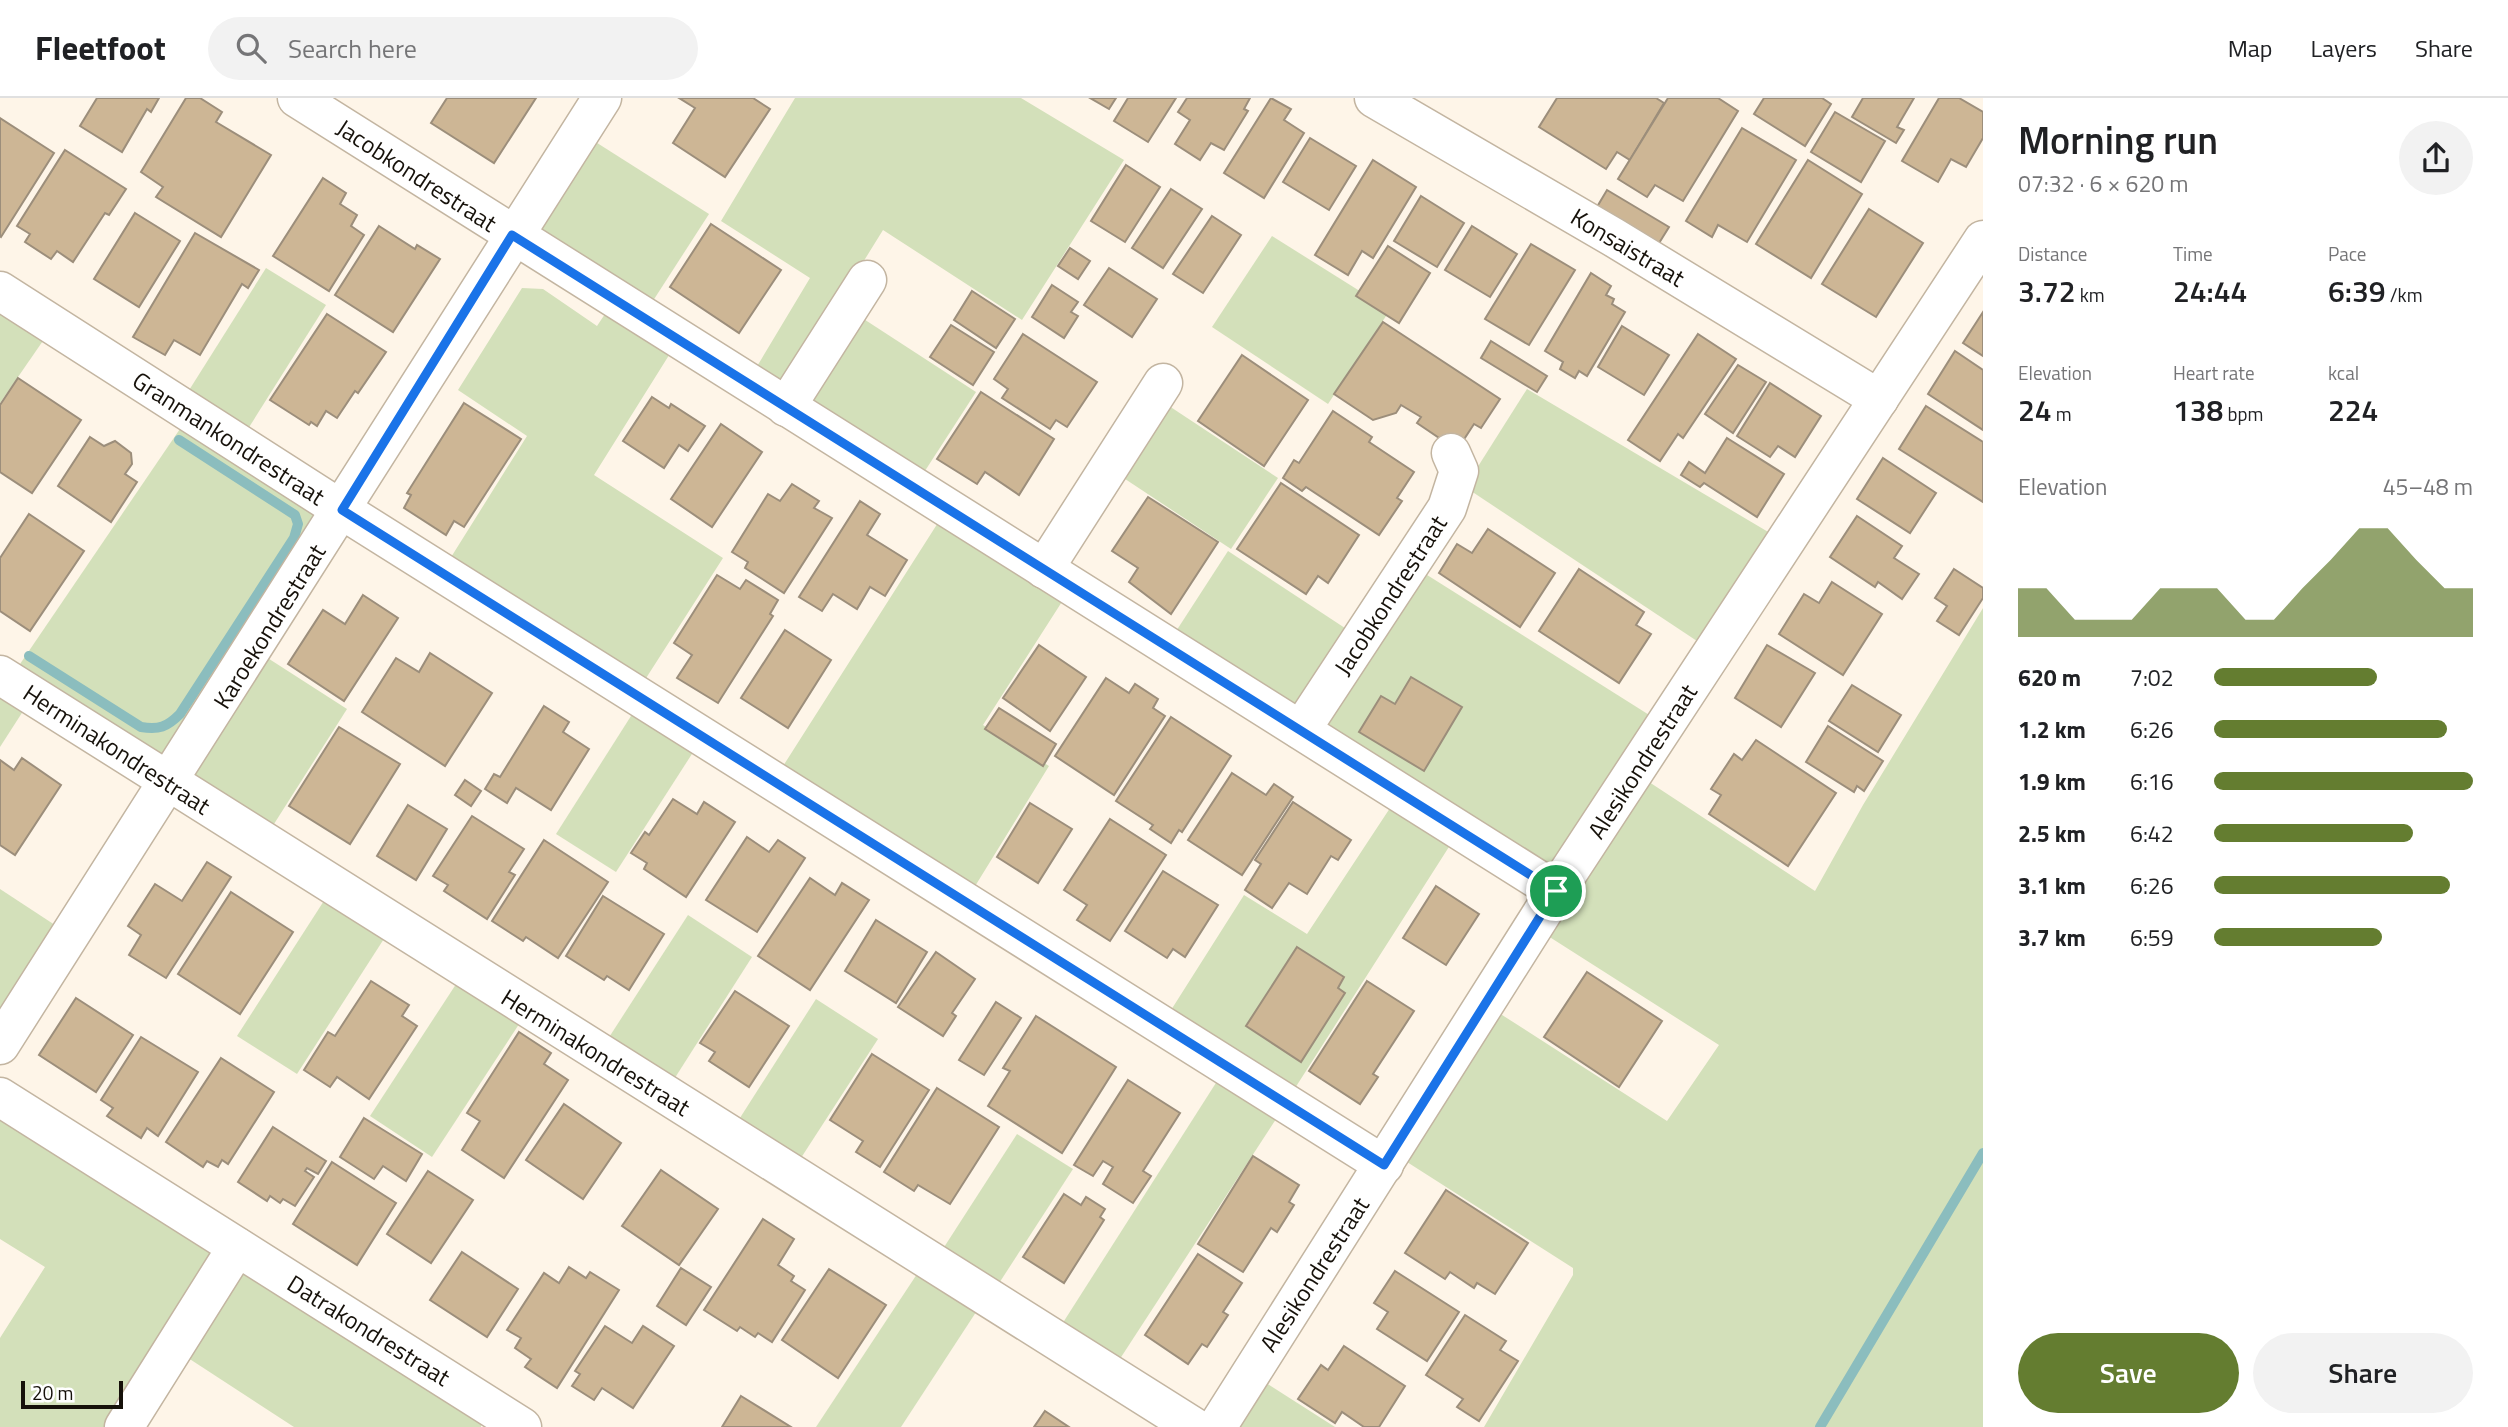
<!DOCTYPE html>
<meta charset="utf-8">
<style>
body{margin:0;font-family:"Titillium Web",sans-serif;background:#f2f2f2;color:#202124;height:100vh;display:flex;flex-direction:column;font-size:26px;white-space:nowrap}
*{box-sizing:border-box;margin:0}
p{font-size:23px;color:#757577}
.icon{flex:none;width:38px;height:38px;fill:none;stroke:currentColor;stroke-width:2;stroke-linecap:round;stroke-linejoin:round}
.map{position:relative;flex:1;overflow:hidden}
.drawer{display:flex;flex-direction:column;background:#fff;width:525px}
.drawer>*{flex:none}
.scale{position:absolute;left:21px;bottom:18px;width:102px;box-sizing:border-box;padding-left:7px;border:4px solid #16110a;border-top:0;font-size:19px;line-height:24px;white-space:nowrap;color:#16110a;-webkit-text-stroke:5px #fff;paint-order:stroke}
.pin{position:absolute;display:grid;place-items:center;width:60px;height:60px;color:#fff;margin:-30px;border:4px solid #fff;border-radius:50%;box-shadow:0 2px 7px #0007}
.round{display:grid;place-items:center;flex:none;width:74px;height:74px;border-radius:37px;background:#f2f2f2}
.overview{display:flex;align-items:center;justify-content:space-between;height:119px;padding:0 35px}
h1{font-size:38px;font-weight:600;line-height:52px}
.figures{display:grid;grid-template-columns:repeat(3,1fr);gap:10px;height:119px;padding:7px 35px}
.figures div{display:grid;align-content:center}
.figures b{font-size:30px;font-weight:600}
.figures small{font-size:19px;font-weight:400}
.figures p{font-size:19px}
.chart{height:196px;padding:14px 35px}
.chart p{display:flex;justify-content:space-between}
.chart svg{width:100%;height:126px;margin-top:7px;fill:#647d30;opacity:.7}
.cta{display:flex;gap:14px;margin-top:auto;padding:14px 35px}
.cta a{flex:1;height:80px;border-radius:42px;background:#647d30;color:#fff;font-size:28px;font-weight:600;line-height:80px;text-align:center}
.cta a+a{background:#f2f2f2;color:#202124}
ul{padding:0 35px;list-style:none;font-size:23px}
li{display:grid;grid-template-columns:112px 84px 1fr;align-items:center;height:52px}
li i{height:18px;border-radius:9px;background:#647d30}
header{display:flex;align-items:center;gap:42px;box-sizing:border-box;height:98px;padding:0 35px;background:#fff;border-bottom:2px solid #e0e0e0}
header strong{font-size:33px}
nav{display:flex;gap:38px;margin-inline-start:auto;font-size:24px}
.search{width:490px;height:63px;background:#f2f2f2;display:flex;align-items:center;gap:18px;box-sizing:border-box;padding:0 24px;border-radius:38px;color:#757577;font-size:26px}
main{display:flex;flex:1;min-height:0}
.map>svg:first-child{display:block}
.green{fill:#d3e0ba}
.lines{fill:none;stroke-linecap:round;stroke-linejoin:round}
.stream{stroke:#8bbdbe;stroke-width:10}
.building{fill:#cdb695;stroke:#9c8e7b;stroke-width:2}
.street-casing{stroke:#c3b5a1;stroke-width:41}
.street{stroke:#fff;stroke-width:38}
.route-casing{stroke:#fff;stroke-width:14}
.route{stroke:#1a73e8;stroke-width:9}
.labels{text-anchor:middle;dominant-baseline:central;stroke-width:5;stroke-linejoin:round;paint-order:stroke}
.street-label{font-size:24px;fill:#16110a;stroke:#fff}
</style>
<header>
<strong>Fleetfoot</strong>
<div class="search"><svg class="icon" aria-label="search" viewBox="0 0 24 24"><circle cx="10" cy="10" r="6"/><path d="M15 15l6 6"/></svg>Search here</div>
<nav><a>Map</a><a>Layers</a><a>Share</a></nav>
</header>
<main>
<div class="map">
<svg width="1983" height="1329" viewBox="0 0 1983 1329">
<rect width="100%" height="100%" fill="#fef5e8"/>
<g class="green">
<polygon points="795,0 1021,0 1124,62 1022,222 883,132 782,295 753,275 810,180 721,123"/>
<polygon points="594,43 709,116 649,209 541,136 541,127"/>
<polygon points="1272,138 1390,212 1328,306 1212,229"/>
<polygon points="266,170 326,207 246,334 186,297"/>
<polygon points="522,190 543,191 597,228 607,213 671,254 594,377 723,460 641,588 448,464 527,338 458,292"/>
<polygon points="0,206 47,237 0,305"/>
<polygon points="856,216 976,294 921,379 802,301"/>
<polygon points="1527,291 1775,438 1703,547 1465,389"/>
<polygon points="1163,304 1278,380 1231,451 1116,375"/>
<polygon points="184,325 320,414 175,650 161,656 18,569"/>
<polygon points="941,420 1065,499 983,627 1049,668 969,798 778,676"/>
<polygon points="1228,453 1351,534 1294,614 1171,541"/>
<polygon points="1416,470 1654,620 1557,764 1539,770 1328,637 1321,613"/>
<polygon points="1983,510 1983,1329 1484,1329 1573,1177 1573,1170 1407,1064 1499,915 1667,1023 1719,947 1548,838 1646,682 1815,793 1863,707"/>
<polygon points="263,557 347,611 267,737 195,679 195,667"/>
<polygon points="0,590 27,607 0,649"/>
<polygon points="638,607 699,645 616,774 556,736"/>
<polygon points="1394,704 1454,741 1290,998 1166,920 1244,797 1307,836"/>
<polygon points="0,791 61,831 0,926"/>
<polygon points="329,795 389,833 297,976 237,938"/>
<polygon points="688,817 752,859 671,986 606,944"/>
<polygon points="462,877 525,917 432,1059 370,1018"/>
<polygon points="816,901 878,941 799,1063 738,1023"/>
<polygon points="1221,977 1280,1015 1114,1270 1057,1234"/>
<polygon points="0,1011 217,1153 113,1329 0,1329 0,1240 45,1169 0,1141"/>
<polygon points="1017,1036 1073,1071 994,1193 939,1157"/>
<polygon points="240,1165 481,1324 481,1329 294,1329 182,1256"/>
<polygon points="921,1170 980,1208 901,1329 816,1329"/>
<polygon points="1263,1283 1335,1329 1235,1329"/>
</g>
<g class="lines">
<g class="stream">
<path d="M29 558 141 629C159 632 167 629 180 616L294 440 298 426 295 417 179 342"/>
<polyline points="1820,1329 1983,1055"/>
</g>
</g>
<g class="building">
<polygon points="97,0 159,0 151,14 147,11 122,54 80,28"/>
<polygon points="186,0 200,0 222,14 216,24 271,57 221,139 156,99 163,89 141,74"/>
<polygon points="447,0 536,0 494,65 431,25"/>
<polygon points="679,0 753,0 770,11 725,79 673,45 695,10"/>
<polygon points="1090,0 1116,0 1109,11"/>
<polygon points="1128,0 1176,0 1148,44 1114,23"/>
<polygon points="1187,0 1250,0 1244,11 1248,13 1224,52 1211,45 1200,62 1175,46 1190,22 1178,14"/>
<polygon points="1271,0 1291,11 1284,22 1304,35 1264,100 1224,75"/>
<polygon points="1557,0 1656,0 1664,5 1630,62 1617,54 1606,71 1539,29"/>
<polygon points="1668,0 1718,0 1738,13 1683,103 1655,87 1647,99 1618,81"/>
<polygon points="1764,0 1822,0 1831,6 1805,48 1754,16"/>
<polygon points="1863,0 1914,0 1897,29 1904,32 1896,45 1852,19"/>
<polygon points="1939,0 1959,0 1983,14 1983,40 1966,69 1951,61 1938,84 1902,63"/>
<polygon points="1835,14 1885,43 1861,84 1811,54"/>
<polygon points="0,20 54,55 1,139 0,138"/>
<polygon points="1742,30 1796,62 1747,144 1718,127 1712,139 1686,123"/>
<polygon points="1310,40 1356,68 1329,112 1283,84"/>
<polygon points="65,52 126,91 109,117 105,115 73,164 57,153 51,161 25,144 30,136 17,128"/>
<polygon points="1373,62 1416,89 1373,160 1362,153 1348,177 1315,157"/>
<polygon points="1808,62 1862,96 1811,180 1756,146"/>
<polygon points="1126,67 1160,89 1125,144 1091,123"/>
<polygon points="323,80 346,95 340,106 357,117 351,128 364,137 329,193 273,158"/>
<polygon points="1171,91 1202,111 1163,170 1132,150"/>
<polygon points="1607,92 1669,129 1656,150 1594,114"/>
<polygon points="1421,98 1464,125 1437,169 1394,143"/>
<polygon points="1869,111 1923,145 1876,219 1822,186"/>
<polygon points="135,115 180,143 139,209 94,181"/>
<polygon points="1212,118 1241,137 1203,195 1173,176"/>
<polygon points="711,126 781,172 739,235 670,189"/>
<polygon points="379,128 415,151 417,147 440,161 393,234 335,197"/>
<polygon points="1472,128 1517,156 1490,199 1445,172"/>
<polygon points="195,135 259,172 248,190 242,186 200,257 174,242 165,257 133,239"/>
<polygon points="1531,146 1575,172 1529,247 1485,221"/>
<polygon points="1388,148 1430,175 1399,225 1356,198"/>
<polygon points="1070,150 1090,163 1078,181 1058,168"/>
<polygon points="1109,170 1157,201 1132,239 1084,207"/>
<polygon points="1591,175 1611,188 1606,197 1614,201 1612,206 1625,214 1587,278 1579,273 1575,280 1560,271 1563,264 1545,253"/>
<polygon points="1052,187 1078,204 1071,214 1078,218 1064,240 1032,219"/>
<polygon points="972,193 1015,221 996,250 954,222"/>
<polygon points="1983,214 1983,258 1963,245"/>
<polygon points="327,216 386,254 358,295 355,293 337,320 326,313 317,328 311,324 309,327 270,302"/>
<polygon points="1383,224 1500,301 1481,330 1474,326 1457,352 1417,325 1421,319 1401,307 1396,315 1373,322 1334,296"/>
<polygon points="951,227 994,254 973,287 930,259"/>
<polygon points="1622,228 1669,257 1644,297 1598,269"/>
<polygon points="1023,236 1097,284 1067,329 1056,322 1050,331 1002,300 1008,291 994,281"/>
<polygon points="1698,236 1736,261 1683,340 1678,336 1660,363 1628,342"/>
<polygon points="1491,243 1547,278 1537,294 1481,260"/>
<polygon points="1955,253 1983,272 1983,332 1928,296"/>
<polygon points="1242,257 1308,302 1264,368 1198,323"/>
<polygon points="1738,267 1766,284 1733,335 1705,316"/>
<polygon points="18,280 81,322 32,395 0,374 0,307"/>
<polygon points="1770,285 1821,318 1795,359 1778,348 1770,359 1737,338"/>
<polygon points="981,294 1054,341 1019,397 985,374 977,386 937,361"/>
<polygon points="652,299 669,310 671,306 705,328 688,353 679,347 664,370 623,343"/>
<polygon points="464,305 521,341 464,429 454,423 446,437 404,410 411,397 407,395"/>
<polygon points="1926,308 1983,344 1983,404 1899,351"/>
<polygon points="1333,313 1372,339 1369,344 1414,374 1397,400 1402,403 1379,437 1306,389 1302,393 1283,380 1294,362 1299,365"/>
<polygon points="721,326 762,354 712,429 671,401"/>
<polygon points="90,339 104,348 115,343 131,355 132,366 125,376 137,384 111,424 58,388"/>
<polygon points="1727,340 1784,376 1757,419 1704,385 1700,389 1681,377 1689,364 1705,375"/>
<polygon points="1883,360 1936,395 1910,435 1857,401"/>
<polygon points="1281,385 1359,437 1328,485 1318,478 1306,496 1237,451"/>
<polygon points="792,386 819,403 814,410 832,420 784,495 745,470 748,464 732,454 768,396 780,403"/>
<polygon points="1148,399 1218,444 1171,516 1129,484 1138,470 1112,453"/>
<polygon points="860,403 880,416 867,437 907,462 885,498 870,489 857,511 833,496 822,513 799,499"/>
<polygon points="29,416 84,453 30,533 0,513 0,460"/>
<polygon points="1857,418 1902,448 1894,460 1919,476 1902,501 1878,484 1875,489 1830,459"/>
<polygon points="1488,431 1555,475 1520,529 1439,475 1457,446 1472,455"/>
<polygon points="1579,471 1644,514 1636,527 1651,536 1619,585 1539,533"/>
<polygon points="1954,471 1983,490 1983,500 1959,537 1937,523 1947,508 1935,500"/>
<polygon points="717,477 740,491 746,482 778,502 770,516 773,518 718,605 677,580 692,557 674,545"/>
<polygon points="1832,484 1882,516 1843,577 1779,536 1804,496 1819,505"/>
<polygon points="363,497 398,520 344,603 288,566 323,512 345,526"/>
<polygon points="785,532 831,562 788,630 741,600"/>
<polygon points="1039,547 1086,579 1050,633 1003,600"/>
<polygon points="1767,547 1815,575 1781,629 1735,600"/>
<polygon points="430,555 492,595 445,668 362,614 396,560 419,574"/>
<polygon points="1411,579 1462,609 1424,673 1359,634 1381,598 1395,606"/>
<polygon points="1106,580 1129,595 1135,586 1158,601 1153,610 1165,618 1114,697 1055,658"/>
<polygon points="1852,587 1901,617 1878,654 1829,623"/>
<polygon points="544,608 569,624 563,634 589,651 551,712 516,690 507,705 485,691 494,676 500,679"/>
<polygon points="999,610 1056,646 1043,668 985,631"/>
<polygon points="1171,619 1231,658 1182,734 1179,732 1171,745 1150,731 1153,727 1116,703"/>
<polygon points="1828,628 1883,663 1864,693 1857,688 1854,694 1806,664"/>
<polygon points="339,629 400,666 350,746 289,708"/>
<polygon points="1756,642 1836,695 1788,768 1709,716 1721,697 1711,691 1734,656 1742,662"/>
<polygon points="22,660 61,687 15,757 0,747 0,662 14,672"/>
<polygon points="1232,675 1266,697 1274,686 1293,699 1242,777 1188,742"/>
<polygon points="465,682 481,693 471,708 455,697"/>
<polygon points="673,701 697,716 704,704 735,724 686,799 644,771 647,765 631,755 645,734 649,737"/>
<polygon points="1293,704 1351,742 1338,762 1331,758 1307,796 1289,785 1272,810 1245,792 1261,766 1255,762"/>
<polygon points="1030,705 1072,731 1038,785 997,759"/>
<polygon points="408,707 447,731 416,782 377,758"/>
<polygon points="472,718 524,751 509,774 515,777 487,821 444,793 448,787 433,778"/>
<polygon points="1110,721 1166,757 1110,843 1077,822 1087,807 1064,792"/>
<polygon points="747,739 769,754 778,742 805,760 757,834 706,802"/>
<polygon points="544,742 608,784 558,860 526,839 523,843 492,823"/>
<polygon points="207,764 231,779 166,880 129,857 141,837 128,828 155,786 182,803"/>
<polygon points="1163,773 1218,807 1185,859 1173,851 1167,860 1125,833"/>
<polygon points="810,780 835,797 842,785 869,802 810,892 758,858"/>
<polygon points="1436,788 1479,816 1446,867 1403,840"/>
<polygon points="231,794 293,834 240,916 178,876"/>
<polygon points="603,798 664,836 629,892 607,878 604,882 566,858"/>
<polygon points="876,822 927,854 896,905 845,873"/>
<polygon points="1297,849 1344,879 1338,890 1345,895 1301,964 1246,928"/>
<polygon points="936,854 975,881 952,915 956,918 943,938 898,909"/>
<polygon points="1587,874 1662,923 1619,989 1544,939"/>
<polygon points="371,883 409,907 402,918 417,928 369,1001 337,979 330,989 304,972 328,934 335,938"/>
<polygon points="1367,883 1414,913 1373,976 1378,979 1360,1006 1309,973"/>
<polygon points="735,893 789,928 749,989 709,963 715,954 700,945"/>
<polygon points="76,900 133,937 96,994 39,957"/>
<polygon points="996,904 1021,920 984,977 959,962"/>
<polygon points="1036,918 1116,969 1062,1055 988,1008 1010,973 1003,970"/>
<polygon points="519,934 551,955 544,966 568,982 504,1080 462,1052 480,1023 467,1015"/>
<polygon points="141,939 198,974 158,1038 147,1030 141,1040 107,1018 113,1010 101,1002"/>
<polygon points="872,956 929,992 880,1069 856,1054 863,1043 830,1022"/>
<polygon points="221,960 274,994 228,1066 222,1062 218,1069 207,1063 203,1069 166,1044"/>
<polygon points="1128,982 1180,1015 1143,1073 1151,1078 1133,1105 1103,1086 1113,1069 1103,1063 1093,1078 1074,1067"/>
<polygon points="937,990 999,1029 950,1106 918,1087 914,1093 884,1074"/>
<polygon points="564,1006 621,1045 583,1101 526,1062"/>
<polygon points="364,1020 422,1056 406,1083 383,1068 374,1081 340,1059"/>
<polygon points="273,1029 326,1063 318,1076 307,1070 305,1073 314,1079 295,1108 283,1101 280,1105 270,1098 267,1103 238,1084"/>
<polygon points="1253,1058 1299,1087 1289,1104 1294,1107 1277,1134 1271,1130 1243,1174 1198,1146"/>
<polygon points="332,1064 396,1105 357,1167 293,1126"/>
<polygon points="661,1072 718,1111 679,1167 622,1128"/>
<polygon points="428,1073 473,1102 431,1165 387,1136"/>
<polygon points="1446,1092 1528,1145 1495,1196 1477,1185 1474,1190 1450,1174 1445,1181 1405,1155"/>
<polygon points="1064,1096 1081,1107 1086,1099 1105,1111 1100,1119 1104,1122 1064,1185 1023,1159"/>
<polygon points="763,1121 794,1141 778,1167 794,1178 791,1183 805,1192 772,1244 758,1235 755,1239 740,1229 737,1233 704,1212"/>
<polygon points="462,1154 518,1191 487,1239 430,1202"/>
<polygon points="1198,1156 1242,1185 1223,1214 1228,1217 1207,1249 1202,1246 1188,1266 1145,1237"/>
<polygon points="569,1169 586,1180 590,1174 619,1192 557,1290 525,1269 531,1261 515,1250 521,1240 507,1232 544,1175 559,1185"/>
<polygon points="681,1170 711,1189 686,1227 657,1208"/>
<polygon points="829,1171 886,1207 838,1280 782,1242"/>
<polygon points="1395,1173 1459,1214 1427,1263 1377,1231 1388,1214 1374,1205"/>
<polygon points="1465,1217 1506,1243 1500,1252 1518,1263 1479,1323 1457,1309 1463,1301 1426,1277"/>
<polygon points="605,1228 632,1245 643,1228 674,1248 633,1310 602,1290 594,1302 572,1288 580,1276 575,1273"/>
<polygon points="1344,1248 1405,1288 1379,1329 1364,1329 1342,1314 1335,1325 1298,1301 1321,1267 1328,1272"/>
<polygon points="741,1298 791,1329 722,1329"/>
<polygon points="1045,1313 1069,1329 1034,1329"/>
</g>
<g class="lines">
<g class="street-casing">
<g id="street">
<polyline points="297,0 1556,793"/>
<polyline points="1374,0 1613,139 1879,301"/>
<polyline points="0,193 342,412 1384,1067"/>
<polyline points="786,309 867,182"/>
<polyline points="1044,471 1163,285"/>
<polyline points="0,577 1194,1329"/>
<polyline points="1301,632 1447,410 1459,373 1451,355"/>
<polyline points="0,947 602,0"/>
<polyline points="0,999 522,1329"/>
<polyline points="124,1329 237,1149"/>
<polyline points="1217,1329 1556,793 1983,142"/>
</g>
</g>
<use href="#street" class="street"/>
</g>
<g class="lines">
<g class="route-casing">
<polygon id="route" points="512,137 1556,793 1384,1067 342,412"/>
</g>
<use href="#route" class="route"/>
</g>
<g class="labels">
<g class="street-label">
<text transform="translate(417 77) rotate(33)">Jacobkondrestraat</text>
<text transform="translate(1628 149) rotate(31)">Konsaistraat</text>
<text transform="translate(229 340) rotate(33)">Granmankondrestraat</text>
<text transform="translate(1390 497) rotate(-57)">Jacobkondrestraat</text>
<text transform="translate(269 528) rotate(-58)">Karoekondrestraat</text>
<text transform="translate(117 651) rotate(33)">Herminakondrestraat</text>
<text transform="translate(1642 663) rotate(-57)">Alesikondrestraat</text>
<text transform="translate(596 954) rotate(32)">Herminakondrestraat</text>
<text transform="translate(1314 1176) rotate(-57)">Alesikondrestraat</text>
<text transform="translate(369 1232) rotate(32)">Datrakondrestraat</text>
</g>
</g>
</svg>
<div class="scale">20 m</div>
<div class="pin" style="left:1556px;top:793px;background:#1e9e55"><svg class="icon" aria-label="arrive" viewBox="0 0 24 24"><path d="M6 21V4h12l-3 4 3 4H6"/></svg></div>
</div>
<section class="drawer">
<div class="overview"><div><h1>Morning run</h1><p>07:32 · 6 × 620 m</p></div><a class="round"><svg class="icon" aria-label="share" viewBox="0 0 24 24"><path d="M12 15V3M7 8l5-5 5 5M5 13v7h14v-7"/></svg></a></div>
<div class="figures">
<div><p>Distance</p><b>3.72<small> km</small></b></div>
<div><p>Time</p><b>24:44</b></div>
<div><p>Pace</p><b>6:39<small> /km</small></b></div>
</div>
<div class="figures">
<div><p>Elevation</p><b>24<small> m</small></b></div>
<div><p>Heart rate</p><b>138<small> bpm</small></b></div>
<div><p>kcal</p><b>224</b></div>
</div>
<div class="chart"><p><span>Elevation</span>45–48 m</p>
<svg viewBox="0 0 160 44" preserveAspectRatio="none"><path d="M0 44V27L10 27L20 38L30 38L40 38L50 27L60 27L70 27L80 38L90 38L100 27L110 17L120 6L130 6L140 17L150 27L160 27V44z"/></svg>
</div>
<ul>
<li><b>620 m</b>7:02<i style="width:63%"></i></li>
<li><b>1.2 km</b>6:26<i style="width:90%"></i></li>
<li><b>1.9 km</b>6:16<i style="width:100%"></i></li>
<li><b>2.5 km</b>6:42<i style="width:77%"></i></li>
<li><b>3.1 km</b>6:26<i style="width:91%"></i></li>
<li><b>3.7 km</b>6:59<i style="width:65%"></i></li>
</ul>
<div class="cta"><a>Save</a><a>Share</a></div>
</section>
</main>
